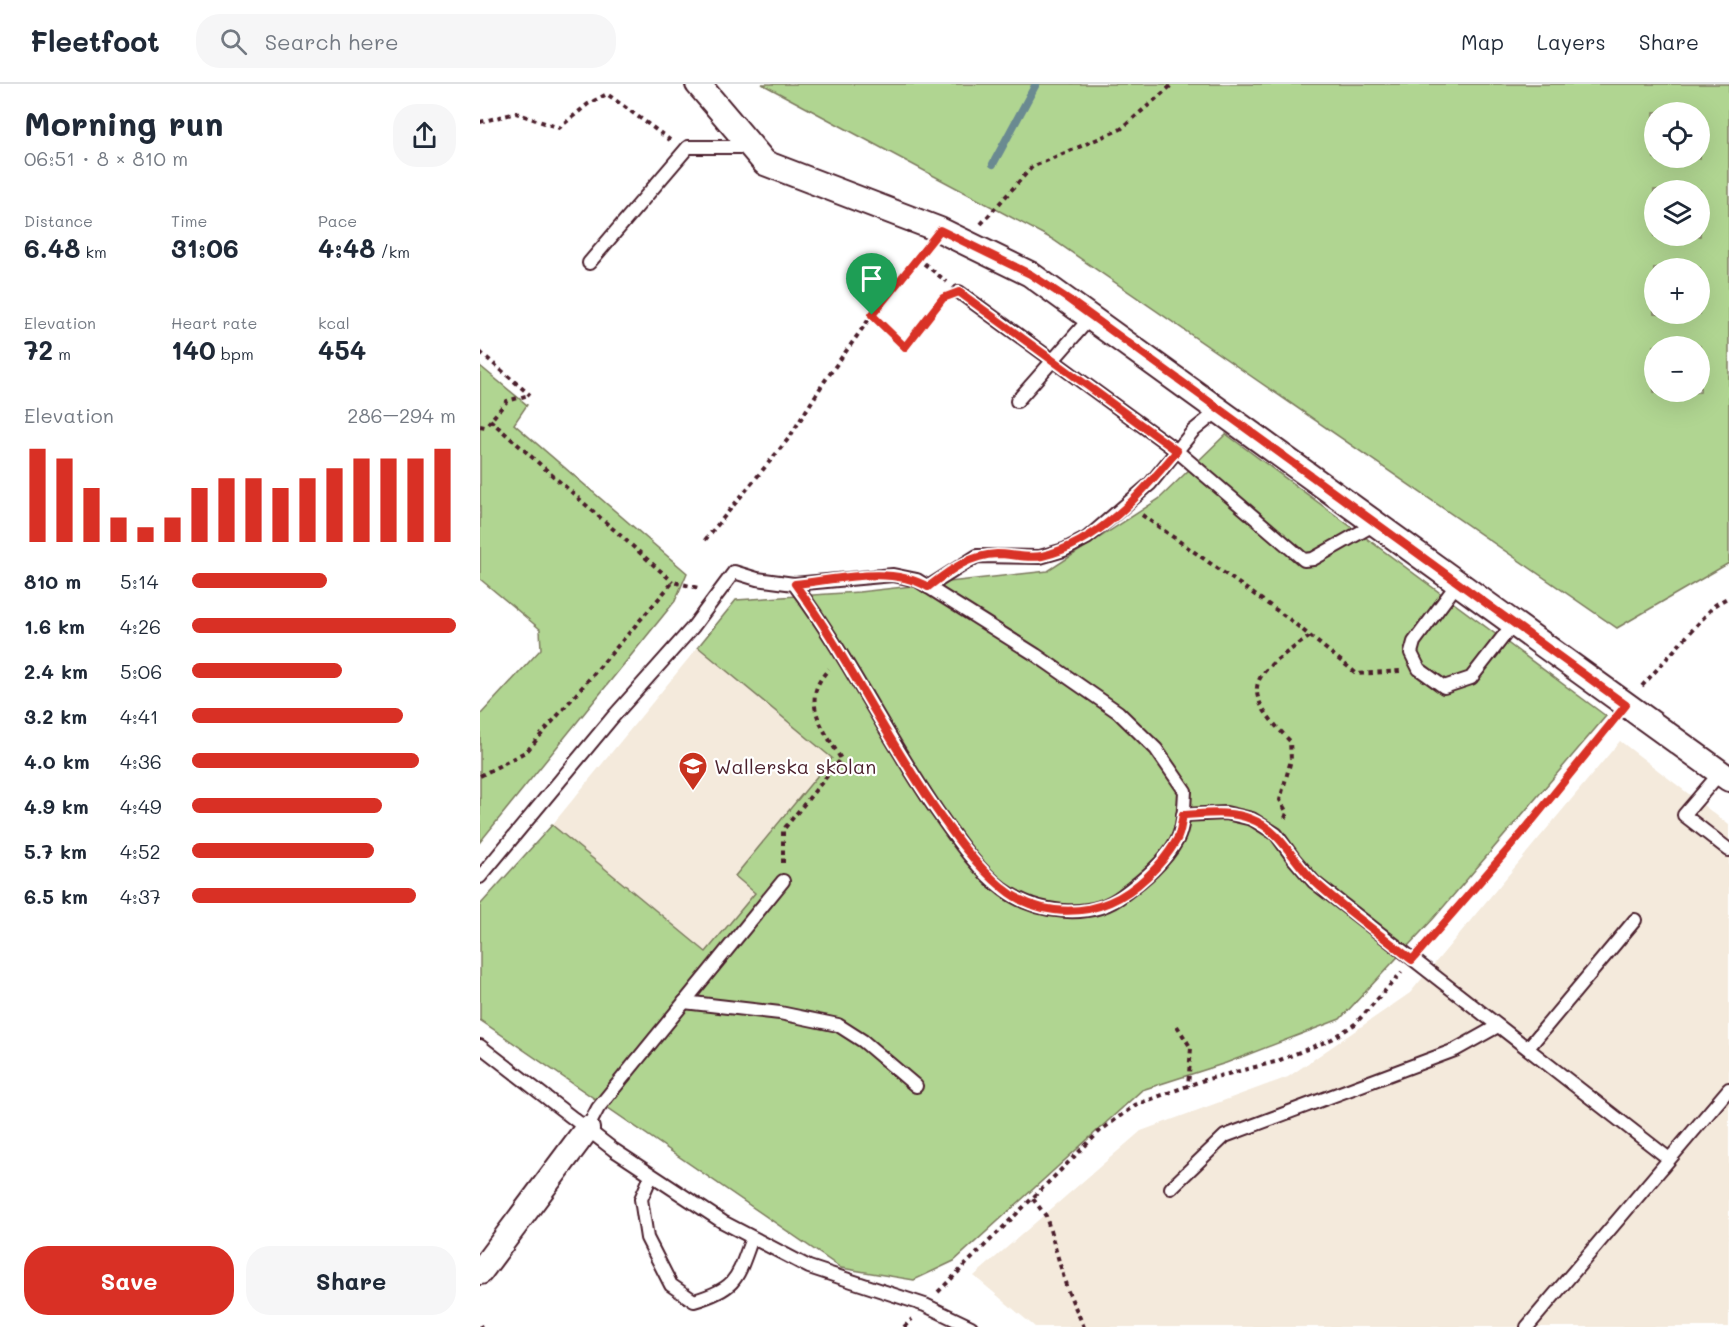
<!DOCTYPE html>
<meta charset="utf-8">
<style>
body{margin:0;font-family:Mali,sans-serif;background:#f6f6f7;color:#1f2937;height:100vh;display:flex;flex-direction:column;font-size:22px;white-space:nowrap}
*{box-sizing:border-box;margin:0}
p{font-size:20px;color:#747a83}
.icon{flex:none;width:33px;height:33px;fill:none;stroke:currentColor;stroke-width:2;stroke-linecap:round;stroke-linejoin:round}
.map{position:relative;flex:1;overflow:hidden}
.drawer{display:flex;flex-direction:column;background:#fff;width:480px}
.drawer>*{flex:none}
.buttons{position:absolute;left:1164px;top:18px;display:grid;gap:12px}
.buttons a{display:grid;place-items:center;width:66px;height:66px;border-radius:50%;background:#fff;box-shadow:0 6px 24px #0002;font-size:30px}
.pin{position:absolute;display:grid;place-items:center;width:51px;height:51px;color:#fff;margin:-62px -26px;border-radius:50% 50% 50% 0;rotate:-45deg;box-shadow:0 0 6px #0007}
.pin .icon{rotate:45deg}
.round{display:grid;place-items:center;flex:none;width:63px;height:63px;border-radius:24px;background:#f6f6f7}
.summary{display:flex;align-items:center;justify-content:space-between;height:102px;padding:0 24px}
h1{font-size:33px;font-weight:700;line-height:45px}
.figures{display:grid;grid-template-columns:repeat(3,1fr);gap:9px;height:102px;padding:6px 24px}
.figures div{display:grid;align-content:center}
.figures b{font-size:26px;font-weight:700}
.figures small{font-size:16px;font-weight:400}
.figures p{font-size:16px}
.chart{height:168px;padding:12px 24px}
.chart p{display:flex;justify-content:space-between}
.chart svg{width:100%;height:108px;margin-top:6px;stroke:#d93025;stroke-width:6}
.primary-button{display:flex;gap:12px;margin-top:auto;padding:12px 24px}
.primary-button a{flex:1;height:69px;border-radius:24px;background:#d93025;color:#fff;font-size:24px;font-weight:700;line-height:69px;text-align:center}
.primary-button a+a{background:#f6f6f7;color:#1f2937}
ul{padding:0 24px;list-style:none;font-size:20px}
li{display:grid;grid-template-columns:96px 72px 1fr;align-items:center;height:45px}
li i{height:15px;border-radius:8px;background:#d93025}
header{display:flex;align-items:center;gap:36px;box-sizing:border-box;height:84px;padding:0 30px;background:#fff;border-bottom:2px solid #e0e1e3}
header strong{font-size:28px}
nav{display:flex;gap:33px;margin-inline-start:auto;font-size:21px}
.search{width:420px;height:54px;background:#f6f6f7;display:flex;align-items:center;gap:15px;box-sizing:border-box;padding:0 21px;border-radius:24px;color:#747a83;font-size:22px}
main{display:flex;flex:1;min-height:0}
.map>svg:first-child{display:block}
.built{fill:#f4eadc}
.green{fill:#b0d591;stroke:#7d7a5e;stroke-width:1.5;fill-rule:evenodd}
.lines{fill:none;stroke-linecap:round;stroke-linejoin:round}
.stream{stroke:#6a8a91;stroke-width:8}
.lane-casing{stroke:#4a1f2b;stroke-width:16}
.street-casing{stroke:#4a1f2b;stroke-width:28}
.path{stroke:#4a1f2b;stroke-width:4;stroke-dasharray:4.5 4.5;stroke-linecap:butt}
.lane{stroke:#fff;stroke-width:12}
.street{stroke:#fff;stroke-width:24}
.route-casing{stroke:#fff;stroke-width:12}
.route{stroke:#d93025;stroke-width:8}
.labels{text-anchor:middle;dominant-baseline:central;stroke-width:4.5;stroke-linejoin:round;paint-order:stroke}
.poi-label{font-size:20px;fill:#4a1f2b;stroke:#fff;text-anchor:start}
</style>
<header>
<strong>Fleetfoot</strong>
<div class="search"><svg class="icon" aria-label="search" viewBox="0 0 24 24"><circle cx="10" cy="10" r="6"/><path d="M15 15l6 6"/></svg>Search here</div>
<nav><a>Map</a><a>Layers</a><a>Share</a></nav>
</header>
<main>
<section class="drawer">
<div class="summary"><div><h1>Morning run</h1><p>06:51 · 8 × 810 m</p></div><a class="round"><svg class="icon" aria-label="share" viewBox="0 0 24 24"><path d="M12 15V3M7 8l5-5 5 5M5 13v7h14v-7"/></svg></a></div>
<div class="figures">
<div><p>Distance</p><b>6.48<small> km</small></b></div>
<div><p>Time</p><b>31:06</b></div>
<div><p>Pace</p><b>4:48<small> /km</small></b></div>
</div>
<div class="figures">
<div><p>Elevation</p><b>72<small> m</small></b></div>
<div><p>Heart rate</p><b>140<small> bpm</small></b></div>
<div><p>kcal</p><b>454</b></div>
</div>
<div class="chart"><p><span>Elevation</span>286–294 m</p>
<svg viewBox="0 0 160 44" preserveAspectRatio="none"><path d="M5 44V6M15 44V10M25 44V22M35 44V34M45 44V38M55 44V34M65 44V22M75 44V18M85 44V18M95 44V22M105 44V18M115 44V14M125 44V10M135 44V10M145 44V10M155 44V6"/></svg>
</div>
<ul>
<li><b>810 m</b>5:14<i style="width:51%"></i></li>
<li><b>1.6 km</b>4:26<i style="width:100%"></i></li>
<li><b>2.4 km</b>5:06<i style="width:57%"></i></li>
<li><b>3.2 km</b>4:41<i style="width:80%"></i></li>
<li><b>4.0 km</b>4:36<i style="width:86%"></i></li>
<li><b>4.9 km</b>4:49<i style="width:72%"></i></li>
<li><b>5.7 km</b>4:52<i style="width:69%"></i></li>
<li><b>6.5 km</b>4:37<i style="width:85%"></i></li>
</ul>
<div class="primary-button"><a>Save</a><a>Share</a></div>
</section>
<div class="map">
<svg width="1249" height="1243" viewBox="0 0 1249 1243">
<rect width="100%" height="100%" fill="#fff"/>
<filter id="ink" filterUnits="userSpaceOnUse"><feTurbulence type="fractalNoise" baseFrequency=".0167" numOctaves="2"/><feDisplacementMap in="SourceGraphic" scale="12" xChannelSelector="R" yChannelSelector="G"/><feConvolveMatrix kernelMatrix="1 2 1 2 8 2 1 2 1" color-interpolation-filters="sRGB"/></filter>
<g filter="url(#ink)">
<g class="built">
<polygon points="218,563 353,674 256,792 275,809 227,868 72,741"/>
<polygon points="1140,657 1249,741 1249,1243 555,1243 494,1192 661,1047 808,993 930,909"/>
</g>
<g class="green">
<path d="M282 0H1249V479L1137 544 572 155ZM1174 28H1220V74H1174ZM1174 106H1220V152H1174ZM1174 184H1220V230H1174ZM1174 262H1220V308H1174Z"/>
<polygon points="0,282 47,321 34,340 207,489 195,517 0,758 0,631 61,565 60,545 0,495"/>
<polygon points="746,350 1126,632 954,834 860,935 746,979 662,1006 474,1177 434,1196 361,1184 0,936 0,821 72,741 226,868 275,809 255,792 352,674 218,563 256,516 379,508 568,487 679,415"/>
</g>
<g class="lines">
<polyline class="stream" points="513,80 556,0"/>
<g class="lane-casing">
<g id="lane">
<polyline points="109,179 208,63 270,63"/>
<polyline points="479,208 697,367 824,476 833,475 895,440"/>
<polyline points="537,317 611,233"/>
<polyline points="977,500 934,558 931,569 939,585 964,603 991,594 1033,540"/>
<polyline points="448,503 497,472 560,473 584,466 607,454 670,400 713,347 739,326"/>
<polyline points="1240,689 1204,731 1249,766"/>
<polyline points="703,731 746,729 772,735 796,750 814,775 834,798 1188,1074"/>
<path d="M0 793 132 634 213 543 254 488 277 495 314 500 413 491 437 496 556 571 638 628 676 665 705 707C704 723 704 743 697 756 685 778 663 796 643 811 610 837 556 829 524 806 497 786 476 754 457 727 406 653 368 572 314 500"/>
<polyline points="204,918 300,929 358,941 383,957 436,1002"/>
<polyline points="0,962 134,1066 243,1138 329,1183 445,1221 491,1243"/>
<polyline points="1048,964 1155,836"/>
<polyline points="107,1045 118,1024 303,797"/>
<path d="M171 1092 161 1115 167 1154 191 1201 214 1217C258 1204 257 1194 272 1154"/>
<polyline points="691,1104 745,1052 975,966 1018,942"/>
<polyline points="1047,1243 1249,1005"/>
</g>
</g>
<g class="street-casing">
<g id="street">
<polyline points="218,0 285,79 460,146 550,190 1249,695"/>
<polyline points="0,1188 107,1045"/>
</g>
</g>
<g class="path">
<polyline points="0,38 36,29 79,44 108,20 127,10 190,56"/>
<polyline points="501,140 552,83 641,45 693,0"/>
<polyline points="437,174 467,198"/>
<polyline points="392,231 425,263 462,215"/>
<polyline points="0,268 50,311"/>
<polyline points="10,336 193,498"/>
<polyline points="0,342 5,343 27,317 49,311"/>
<polyline points="662,431 809,535 877,590 920,587"/>
<polyline points="225,456 309,354 344,298 392,231 444,165"/>
<polyline points="1162,602 1235,521 1249,513"/>
<polyline points="0,692 47,667 193,498 219,504"/>
<path d="M805 734 807 729 800 716 811 676 810 657C756 602 772 592 829 553"/>
<path d="M303 779V746L361 675C344 645 318 617 349 585"/>
<polyline points="944,862 1043,748 1132,637"/>
<polyline points="697,942 711,964 708,1002"/>
<polyline points="553,1115 566,1132 587,1205 604,1243"/>
<polyline points="458,1208 620,1047 655,1021 724,996 795,978 852,955 875,940 922,888"/>
<polyline points="0,1241 1,1243"/>
<polyline points="424,1243 432,1235"/>
</g>
<use href="#lane" class="lane"/>
<use href="#street" class="street"/>
</g>
</g>
<g class="lines" filter="url(#ink)">
<g class="route-casing">
<path id="route" d="M460 146 550 190 588 215 1146 621 1043 748 932 876C900 850 866 826 835 798 813 778 801 746 771 735 750 726 726 730 703 731 701 739 701 750 696 757 682 781 656 807 630 818 596 833 552 829 523 804 495 781 473 750 453 721 403 649 366 570 315 500 356 496 410 481 448 503 469 487 489 471 517 470 531 470 548 475 562 472 619 459 662 409 697 367L479 208 463 214 425 263 392 231Z"/>
</g>
<use href="#route" class="route"/>
</g>
<defs>
<g id="school-pin" transform="scale(1.5)"><path d="M0 17L-7.5 6A9.5 9.5 0 1 1 7.5 6Z" fill="#c8321e" stroke="#fff"/><path d="M0-5L7-2L0 1L-7-2ZM-4 1L0 2.5L4 1V4Q0 6-4 4Z" fill="#fff"/></g>
</defs>
<g fill-rule="evenodd">
<use href="#school-pin" x="213" y="682"/>
</g>
<g class="labels">
<g class="poi-label">
<text x="234" y="682">Wallerska skolan</text>
</g>
</g>
</svg>
<div class="buttons">
<a><svg class="icon" aria-label="locate" viewBox="0 0 24 24"><circle cx="12" cy="12" r="6"/><path d="M12 2v4M12 18v4M2 12h4M18 12h4"/></svg></a>
<a><svg class="icon" aria-label="layers" viewBox="0 0 24 24"><path d="M12 4l9 5-9 5-9-5zM3 14l9 5 9-5"/></svg></a>
<a>+</a>
<a>−</a>
</div>
<div class="pin" style="left:392px;top:231px;background:#1e9e55"><svg class="icon" aria-label="arrive" viewBox="0 0 24 24"><path d="M6 21V4h12l-3 4 3 4H6"/></svg></div>
</div>
</main>
